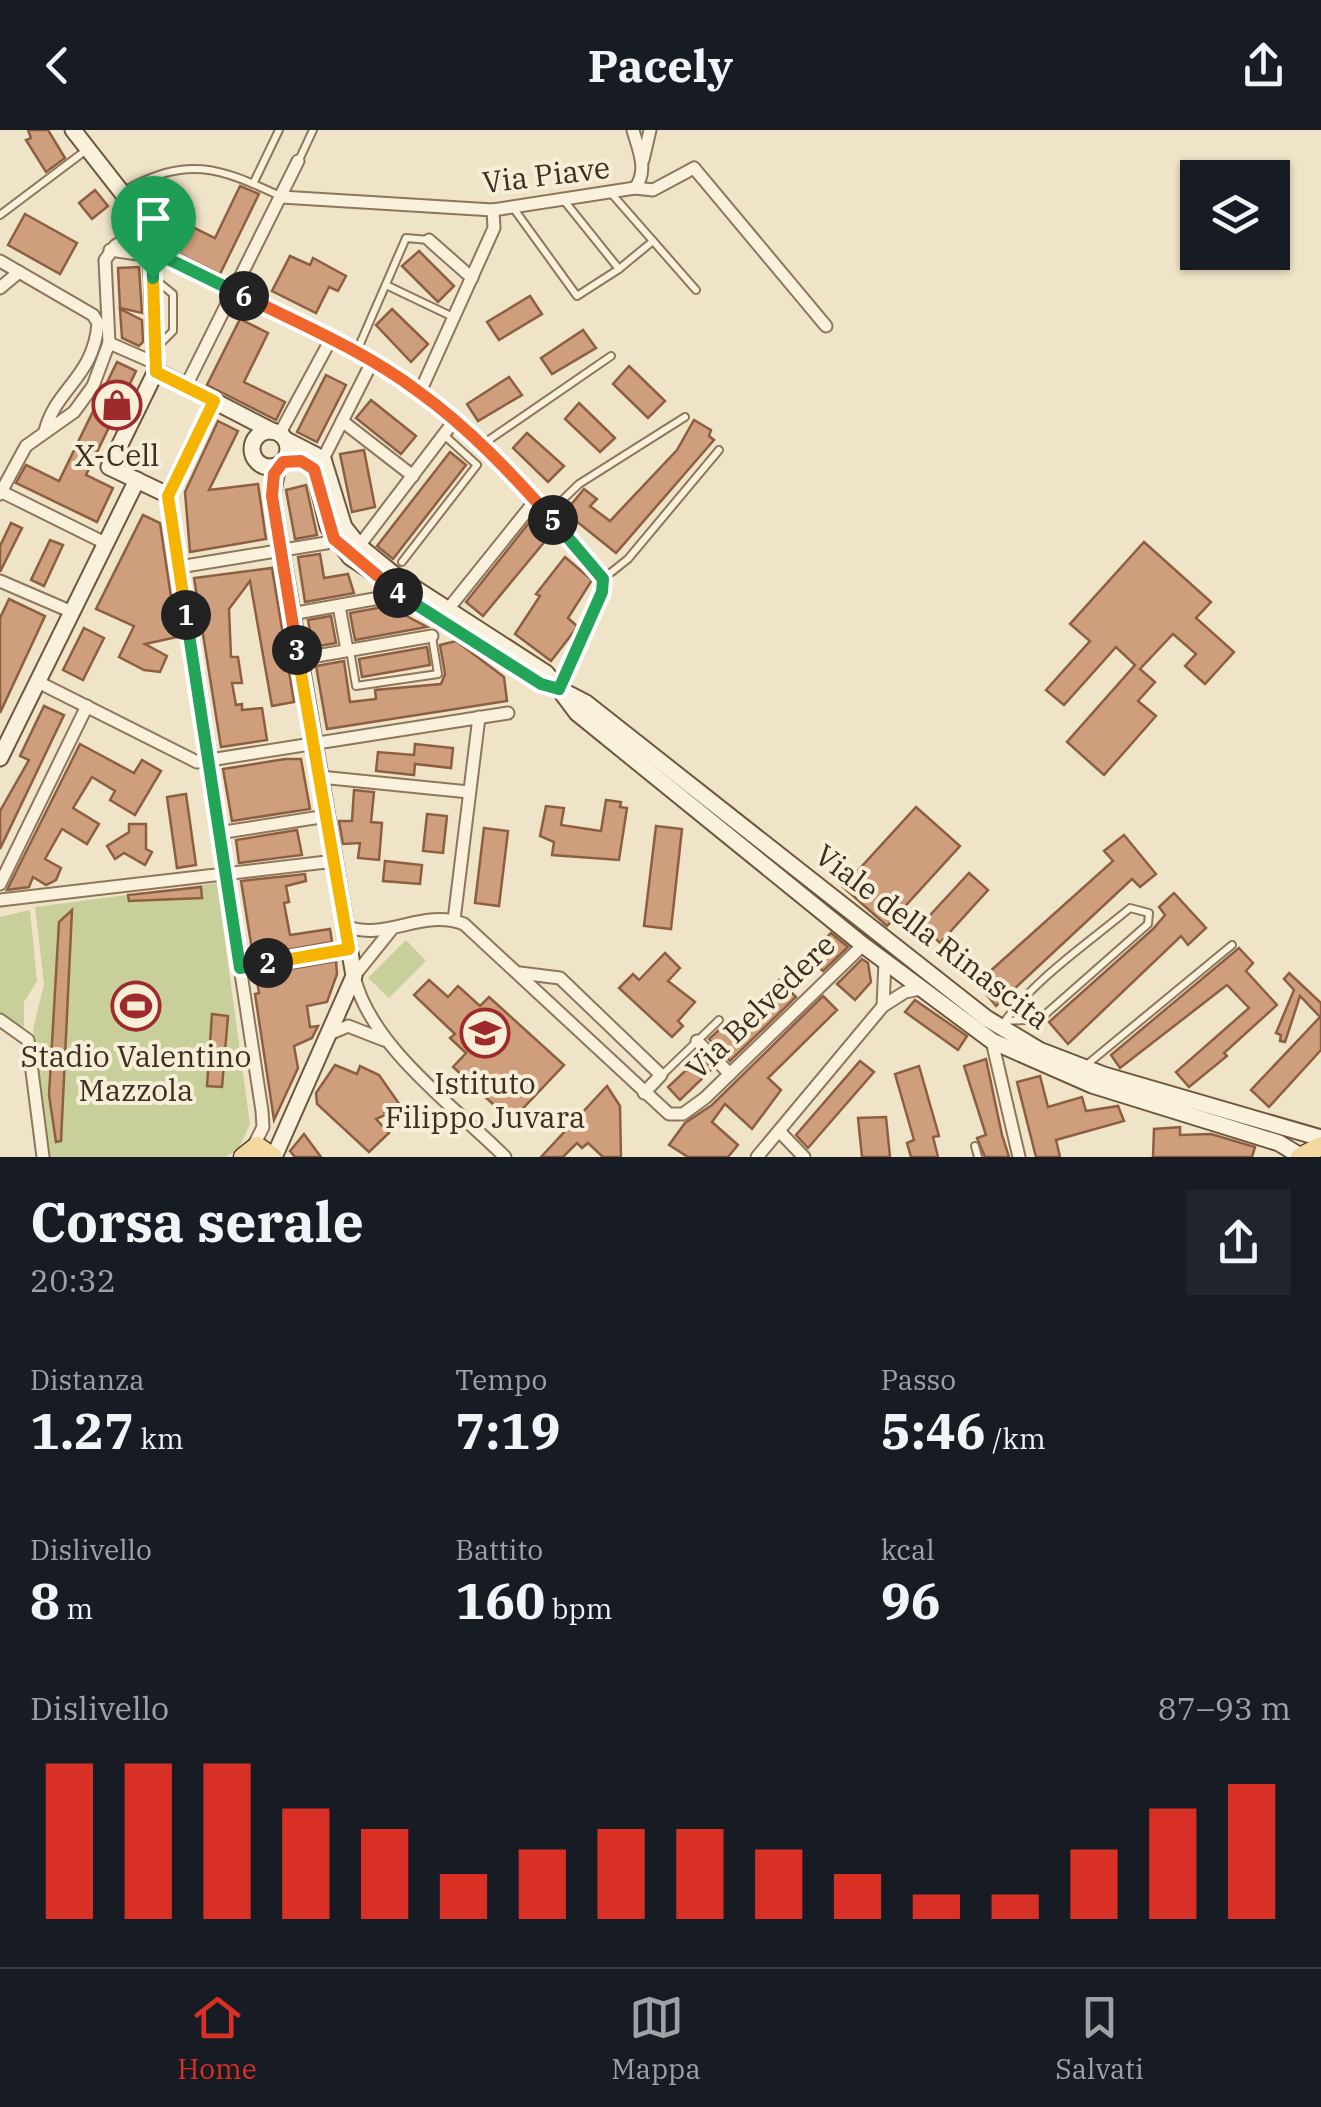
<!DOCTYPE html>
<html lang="it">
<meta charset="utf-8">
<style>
body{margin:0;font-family:"IBM Plex Serif",serif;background:#20242c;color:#f1f3f6;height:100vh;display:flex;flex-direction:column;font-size:38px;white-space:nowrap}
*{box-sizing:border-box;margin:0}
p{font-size:32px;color:#9ea1a6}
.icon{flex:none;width:55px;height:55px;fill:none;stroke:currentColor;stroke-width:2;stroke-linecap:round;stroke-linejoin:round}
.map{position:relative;height:1027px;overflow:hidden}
.details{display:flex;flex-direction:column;background:#171b24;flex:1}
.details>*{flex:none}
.buttons{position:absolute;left:1180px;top:30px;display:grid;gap:20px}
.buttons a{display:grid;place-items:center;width:110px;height:110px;border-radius:0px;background:#171b24;box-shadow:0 2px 8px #0004;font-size:50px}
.pin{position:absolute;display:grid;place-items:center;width:85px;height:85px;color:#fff;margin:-102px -42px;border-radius:50% 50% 50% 0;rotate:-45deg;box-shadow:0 0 10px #0007}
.pin .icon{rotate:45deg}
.km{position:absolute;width:50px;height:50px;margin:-25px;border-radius:50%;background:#222;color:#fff;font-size:28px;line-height:50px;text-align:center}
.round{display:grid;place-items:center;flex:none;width:105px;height:105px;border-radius:0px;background:#20242c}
.summary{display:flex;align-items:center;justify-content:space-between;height:170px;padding:0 30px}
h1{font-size:55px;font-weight:700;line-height:75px}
.metrics{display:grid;grid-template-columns:repeat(3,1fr);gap:15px;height:170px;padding:10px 30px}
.metrics div{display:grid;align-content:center}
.metrics b{font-size:50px;font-weight:700}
.metrics small{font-size:28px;font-weight:400}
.metrics p{font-size:28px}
.chart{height:280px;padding:20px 30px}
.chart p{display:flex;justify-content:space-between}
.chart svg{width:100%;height:180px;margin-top:10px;stroke:#d93025;stroke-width:6}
header{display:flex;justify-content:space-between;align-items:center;height:130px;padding:0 30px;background:#171b24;font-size:45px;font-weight:700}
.tab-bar{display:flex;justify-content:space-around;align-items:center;height:140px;border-top:2px solid #363941;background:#171b24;font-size:28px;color:#9ea1a6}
.tab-bar a{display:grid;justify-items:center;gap:5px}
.tab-bar .current{color:#d93025}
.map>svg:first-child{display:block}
.green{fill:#c9cf9b}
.building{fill:#cf9f7d;stroke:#8d5f41;stroke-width:2.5}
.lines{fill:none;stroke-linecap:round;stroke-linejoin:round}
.lane-casing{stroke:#8d765c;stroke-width:10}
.street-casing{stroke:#8d765c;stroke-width:15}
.secondary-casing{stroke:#6f573f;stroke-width:19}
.primary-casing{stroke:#5b4430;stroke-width:21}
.lane{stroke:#faf1dc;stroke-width:6}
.street{stroke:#faf1dc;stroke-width:11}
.secondary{stroke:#faf1dc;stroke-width:15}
.primary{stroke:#f3d9a0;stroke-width:18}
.split-1-casing{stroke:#fff;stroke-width:20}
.split-2-casing{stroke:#fff;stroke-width:20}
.split-3-casing{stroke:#fff;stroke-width:20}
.split-4-casing{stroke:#fff;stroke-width:20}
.split-5-casing{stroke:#fff;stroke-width:20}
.split-6-casing{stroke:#fff;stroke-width:20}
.split-7-casing{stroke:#fff;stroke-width:20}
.split-1{stroke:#f5b400;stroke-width:12}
.split-2{stroke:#22a559;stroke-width:12}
.split-3{stroke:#f5b400;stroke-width:12}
.split-4{stroke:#f0652b;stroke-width:12}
.split-5{stroke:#22a559;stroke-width:12}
.split-6{stroke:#f0652b;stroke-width:12}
.split-7{stroke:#22a559;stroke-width:12}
.labels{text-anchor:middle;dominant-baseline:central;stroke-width:8;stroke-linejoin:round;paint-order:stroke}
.street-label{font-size:30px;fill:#3d2e20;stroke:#f7eed8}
.poi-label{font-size:30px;fill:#3d2e20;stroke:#f7eed8}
</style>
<header><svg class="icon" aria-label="back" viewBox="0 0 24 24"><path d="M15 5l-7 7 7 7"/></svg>Pacely<svg class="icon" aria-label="share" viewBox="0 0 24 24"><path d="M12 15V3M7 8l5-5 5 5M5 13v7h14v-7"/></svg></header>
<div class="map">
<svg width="1321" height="1027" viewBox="0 0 1321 1027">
<rect width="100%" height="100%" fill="#f0e4c8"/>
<g class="green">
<polygon points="217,753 250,994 238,1020 225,1027 50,1027 33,899 44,854 35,777"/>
<polygon points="30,780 37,851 24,872 24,897 0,885 0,787"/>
<polygon points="406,810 426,831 389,868 368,848"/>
</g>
<g class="building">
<polygon points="28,0 48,0 65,28 46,42 26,10 31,8"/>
<polygon points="240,56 259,64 220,144 167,118 180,91 215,108"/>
<polygon points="95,60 108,76 92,89 79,73"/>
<polygon points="25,84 77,113 60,144 8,115"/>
<polygon points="419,121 454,156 438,172 402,136"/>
<polygon points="290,126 310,135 313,128 346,146 338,161 329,157 316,183 272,161"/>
<polygon points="139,137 142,183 120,178 118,138"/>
<polygon points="530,166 542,184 499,210 487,192"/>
<polygon points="120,179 142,190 143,212 139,216 122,208"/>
<polygon points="392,179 428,214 411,232 376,195"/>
<polygon points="240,189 268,203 244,252 285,272 276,290 207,255"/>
<polygon points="583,200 596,218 552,244 541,228"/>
<polygon points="117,232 136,241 86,345 113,358 97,392 16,353 26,335 59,351"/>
<polygon points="629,236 665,271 648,288 613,254"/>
<polygon points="326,245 346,255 317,312 297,302"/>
<polygon points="509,247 522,265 478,291 467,274"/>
<polygon points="371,270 416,306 401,324 356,288"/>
<polygon points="579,273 615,308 600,322 565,289"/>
<polygon points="694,290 711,300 709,306 714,310 616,423 565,382 584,359 597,369 590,376 610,391 677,320"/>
<polygon points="218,291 238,301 209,360 258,354 266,409 190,422 185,362"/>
<polygon points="527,303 564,336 548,352 513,318"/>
<polygon points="364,320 375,377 352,382 340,324"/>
<polygon points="450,322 466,335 393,429 377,416"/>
<polygon points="306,355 317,405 295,409 286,360"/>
<polygon points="143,385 160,393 177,507 145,514 167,526 160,542 144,540 119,527 134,496 96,479"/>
<polygon points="532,389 551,404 483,486 466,472"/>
<polygon points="11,393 22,398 0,442 0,416"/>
<polygon points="50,410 63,415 44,456 31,450"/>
<polygon points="1144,412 1211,472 1196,488 1234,522 1205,554 1185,536 1196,524 1173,504 1140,539 1155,552 1138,571 1156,586 1104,645 1067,612 1135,535 1116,517 1064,575 1046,560 1090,511 1070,494"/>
<polygon points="320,424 324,448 348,444 354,463 305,472 298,427"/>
<polygon points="565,427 592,450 568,488 577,496 575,500 551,531 515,504 540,466 536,464"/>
<polygon points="272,438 294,572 272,576 250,451 229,479 231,527 238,527 242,553 232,553 236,575 242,574 242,580 262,578 267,610 221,617 194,448"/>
<polygon points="9,469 45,486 0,583 0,488"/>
<polygon points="388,476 427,497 355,510 350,483"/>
<polygon points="331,486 336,513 313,517 308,490"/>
<polygon points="84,498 104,508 83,550 63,540"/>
<polygon points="456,511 504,547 507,571 327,599 316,536 344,531 350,572 376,569 375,560 441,554 445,544 440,515"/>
<polygon points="427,517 430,535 362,547 359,529"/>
<polygon points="44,576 64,585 0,719 0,681 29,630 20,626"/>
<polygon points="80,614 134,643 142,630 161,641 135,685 110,670 115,661 92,647 73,678 99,694 87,714 62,699 45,729 61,738 56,750 46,755 33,747 29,757 7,760"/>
<polygon points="415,614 453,618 451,638 415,634 414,645 376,641 378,622 414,625"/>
<polygon points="285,629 301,629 310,679 232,691 223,639"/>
<polygon points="354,660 374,662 371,692 382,693 379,730 358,728 360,713 343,714 339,691 352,691"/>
<polygon points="186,664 196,735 177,738 167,667"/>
<polygon points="606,670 621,672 620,677 627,678 619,730 552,725 554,712 540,706 546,676 564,678 561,695 601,701"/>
<polygon points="916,677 960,716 887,796 843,757"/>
<polygon points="427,684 447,686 443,723 423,721"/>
<polygon points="129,694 146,694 146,719 152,722 145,735 124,723 115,729 107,716 129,702"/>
<polygon points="656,696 682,699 671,799 644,796"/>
<polygon points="484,698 508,701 499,776 475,773"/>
<polygon points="297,700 302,725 239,733 236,710"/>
<polygon points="1124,705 1156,744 1140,757 1132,749 996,876 977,853 1113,731 1104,721"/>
<polygon points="385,731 422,735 420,754 383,751"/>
<polygon points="969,743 988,760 940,813 921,795"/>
<polygon points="305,744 306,751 286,756 289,772 284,773 290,805 330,799 332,812 253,826 241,751"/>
<polygon points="201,757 202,768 129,771 128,765"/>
<polygon points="1174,763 1206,798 1188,815 1181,806 1068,914 1049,892 1153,799 1165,785 1159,777"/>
<polygon points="72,780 61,1011 56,1012 49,965 59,792"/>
<polygon points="831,803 848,817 823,841 807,827"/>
<polygon points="1239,818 1253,833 1246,841 1277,875 1224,923 1227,926 1189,957 1176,942 1249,878 1227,855 1120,938 1111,925"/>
<polygon points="665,823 680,838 668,851 695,872 678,891 683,896 672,907 619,858 633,844 639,850"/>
<polygon points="862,829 868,833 871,852 855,870 837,854"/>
<polygon points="336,831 337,844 327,872 307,876 310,897 318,896 312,908 294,916 298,938 274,990 255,864 259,863 256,845"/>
<polygon points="1289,843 1321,873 1321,920 1269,977 1251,960 1320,887 1300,866 1285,912 1280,911 1281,905 1276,903 1294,860 1284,849"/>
<polygon points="429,850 448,867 458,856 480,876 489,867 564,935 511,991 453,937 466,923 450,908 455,904 414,865"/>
<polygon points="779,850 796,867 730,931 709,909 721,898 728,902"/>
<polygon points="823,866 837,880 768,948 781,960 752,999 725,974 712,992 738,1015 728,1027 688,1027 669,1015 685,993 712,975"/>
<polygon points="915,870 967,906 958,920 905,882"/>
<polygon points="212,884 228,886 222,957 207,956"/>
<polygon points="700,927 712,939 680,970 668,957"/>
<polygon points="986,929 1002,1005 1009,1027 985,1027 977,1008 986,1005 964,936"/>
<polygon points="860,931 874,942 808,1018 796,1005"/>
<polygon points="335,935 357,944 360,936 379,945 400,975 384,980 385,985 376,989 389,1003 369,1022 317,974 316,963"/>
<polygon points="919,936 939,1006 933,1007 938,1027 911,1027 907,1013 914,1010 895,944"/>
<polygon points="1040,946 1048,977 1082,967 1086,981 1118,976 1124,991 1056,1010 1060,1027 1036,1027 1017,952"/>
<polygon points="607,956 620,976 621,1027 603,1027 588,1013 582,1018 577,1013 563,1027 541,1027"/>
<polygon points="886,987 890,1027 862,1027 858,988"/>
<polygon points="1180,997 1180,1005 1211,1004 1255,1017 1252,1027 1153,1027 1154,999"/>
<polygon points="304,1004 321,1027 295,1027 290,1021"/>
</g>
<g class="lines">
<g class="lane-casing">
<g id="lane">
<polyline points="299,30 313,0"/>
<polyline points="253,54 279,0"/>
<path d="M122 62C187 25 218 37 280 66"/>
<polyline points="611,63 696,160"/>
<polyline points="514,79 577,166 619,139 562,68"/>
<polyline points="0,85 85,21"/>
<polyline points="619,139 653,111"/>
<polyline points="157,151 173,164 173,201 159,215"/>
<polyline points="386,155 451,186"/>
<polyline points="356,223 406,108 429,110"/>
<polyline points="483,314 611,226"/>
<polyline points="548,384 579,354 685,287"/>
<polyline points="402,432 477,335 444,305"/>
<polyline points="604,448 628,429 719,320"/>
<polyline points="350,520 356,556 438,544 432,507"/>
<path d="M1002 895C1034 849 1087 814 1130 778L1149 783 1148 794 1040 889 1005 891"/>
<polyline points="1084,937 1232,815"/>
<polyline points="662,945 719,890"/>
<polyline points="975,1016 978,1027"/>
</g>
</g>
<g class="street-casing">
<g id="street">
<polyline points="643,30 650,0"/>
<polyline points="635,58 653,60 694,38 826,196"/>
<path d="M281 67 493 80 635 58C649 40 638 19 633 0"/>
<polyline points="429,110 472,148"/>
<polyline points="110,120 152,126"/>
<polyline points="151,121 331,209 420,262 492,324 603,449 602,462 559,559"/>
<path d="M0 131 93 185 98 193C94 247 56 258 45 301"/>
<polyline points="0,158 19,142"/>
<polyline points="109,213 157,234"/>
<polyline points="186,256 298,31"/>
<polyline points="420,262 494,98 493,80"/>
<polyline points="342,291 413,346"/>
<polyline points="280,303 331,209"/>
<polyline points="323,329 372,232"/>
<polyline points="0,361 103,412"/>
<polyline points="0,364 26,316 74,282 93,256 109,213 105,130 115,116 143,99"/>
<polyline points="168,365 262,981 263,997 253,1017"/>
<polyline points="359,416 454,291"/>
<polyline points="179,437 326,413"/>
<polyline points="0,451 72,482"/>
<polyline points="339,476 347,520"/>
<polyline points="449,478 535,371"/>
<polyline points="291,484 385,467"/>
<polyline points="299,529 432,506"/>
<polyline points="38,552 197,632 508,583"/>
<polyline points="320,647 469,662"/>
<polyline points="218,703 327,686"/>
<polyline points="0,754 87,576"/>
<polyline points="0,770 335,731"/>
<polyline points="454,790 479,587"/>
<path d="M345 796C386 812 422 778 464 794L669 984H683L705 968 863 815"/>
<path d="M391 800 354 846C370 916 455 977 505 1027"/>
<polyline points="885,832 883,876 905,862 920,859"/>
<polyline points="240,838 349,819"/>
<polyline points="520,843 560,848 661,945 644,963"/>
<polyline points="0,890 28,910 43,1027"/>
<polyline points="327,905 348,896 384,910"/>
<polyline points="697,911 730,944"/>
<polyline points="992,911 1019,1027"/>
<polyline points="779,1001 804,1027"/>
<polyline points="757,1027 883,876"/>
</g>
</g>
<g class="secondary-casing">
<g id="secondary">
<polyline points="73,0 127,69 151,121 156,241 109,337 168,365 214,271"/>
<polyline points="156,241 272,301"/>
<circle cx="270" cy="319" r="18"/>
<polyline points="286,310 323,329 344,397 359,416 396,446 546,543 559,559 586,573 986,888 1039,920 1104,945 1321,1008"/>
<polyline points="283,331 301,331 314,339 328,397 350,427 541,554 559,559 577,583 863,815 992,911 1092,955 1279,1013 1302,1027"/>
<polyline points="0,628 137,350"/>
<polyline points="274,1027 354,846 272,366 278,335"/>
</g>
</g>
<g class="primary-casing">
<g id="primary">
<polyline points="243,1027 257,1016 273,1027"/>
<polyline points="1300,1027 1321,1016"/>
</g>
</g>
<use href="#lane" class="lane"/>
<use href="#street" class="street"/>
<use href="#secondary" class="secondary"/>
<use href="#primary" class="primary"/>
</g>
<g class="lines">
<g class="split-1-casing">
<polyline id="split-1" points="153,148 156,242 214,271 168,366 186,485"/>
</g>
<g class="split-2-casing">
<polyline id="split-2" points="186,485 240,838 268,833"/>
</g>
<g class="split-3-casing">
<polyline id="split-3" points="268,833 349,819 297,520"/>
</g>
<g class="split-4-casing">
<polyline id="split-4" points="297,520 272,366 274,344 283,332 301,331 314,339 334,409 398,463"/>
</g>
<g class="split-5-casing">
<polyline id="split-5" points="398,463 541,554 559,559 602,462 603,449 553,390"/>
</g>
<g class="split-6-casing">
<path id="split-6" d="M244 166C303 195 366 222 419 262 469 298 512 344 553 390"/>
</g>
<g class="split-7-casing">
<polyline id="split-7" points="153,148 152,121 244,166"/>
</g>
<use href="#split-1" class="split-1"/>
<use href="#split-2" class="split-2"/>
<use href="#split-3" class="split-3"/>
<use href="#split-4" class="split-4"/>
<use href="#split-5" class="split-5"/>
<use href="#split-6" class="split-6"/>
<use href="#split-7" class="split-7"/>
</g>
<defs>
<g id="shop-ring" transform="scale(2.5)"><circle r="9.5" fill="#f7eed8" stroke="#9e2a2b" stroke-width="1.5"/><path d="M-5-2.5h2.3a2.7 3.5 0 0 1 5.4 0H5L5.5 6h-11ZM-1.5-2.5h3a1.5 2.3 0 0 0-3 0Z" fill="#9e2a2b"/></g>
<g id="stadium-ring" transform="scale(2.5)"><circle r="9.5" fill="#f7eed8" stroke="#9e2a2b" stroke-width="1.5"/><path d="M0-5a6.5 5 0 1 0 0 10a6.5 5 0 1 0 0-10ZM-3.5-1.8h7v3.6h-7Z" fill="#9e2a2b"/></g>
<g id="school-ring" transform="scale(2.5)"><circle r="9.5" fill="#f7eed8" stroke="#9e2a2b" stroke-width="1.5"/><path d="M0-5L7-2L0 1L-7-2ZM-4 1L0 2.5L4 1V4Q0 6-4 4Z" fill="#9e2a2b"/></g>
</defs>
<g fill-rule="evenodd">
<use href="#shop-ring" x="117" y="275"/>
<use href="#stadium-ring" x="136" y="876"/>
<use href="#school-ring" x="485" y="903"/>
</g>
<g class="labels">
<g class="street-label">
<text transform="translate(546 44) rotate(-7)">Via Piave</text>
<text transform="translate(933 806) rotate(37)">Viale della Rinascita</text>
<text transform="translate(760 876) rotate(-44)">Via Belvedere</text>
</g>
<g class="poi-label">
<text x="117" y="324">X-Cell</text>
<text x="136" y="925">Stadio Valentino<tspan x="136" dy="34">Mazzola</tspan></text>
<text x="485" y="952">Istituto<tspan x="485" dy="34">Filippo Juvara</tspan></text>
</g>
</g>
</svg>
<div class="buttons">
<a><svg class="icon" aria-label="layers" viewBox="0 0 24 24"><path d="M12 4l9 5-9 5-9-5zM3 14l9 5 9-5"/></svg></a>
</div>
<div class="pin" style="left:153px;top:148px;background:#1e9e55"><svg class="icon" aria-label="arrive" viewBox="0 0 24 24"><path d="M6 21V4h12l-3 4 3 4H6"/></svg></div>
<b class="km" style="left:186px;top:485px">1</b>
<b class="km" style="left:268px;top:833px">2</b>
<b class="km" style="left:297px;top:520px">3</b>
<b class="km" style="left:398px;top:463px">4</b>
<b class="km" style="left:553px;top:390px">5</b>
<b class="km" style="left:244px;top:166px">6</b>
</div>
<section class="details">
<div class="summary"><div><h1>Corsa serale</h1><p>20:32</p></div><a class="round"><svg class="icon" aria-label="share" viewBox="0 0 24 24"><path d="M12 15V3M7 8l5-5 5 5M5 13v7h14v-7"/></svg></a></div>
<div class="metrics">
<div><p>Distanza</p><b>1.27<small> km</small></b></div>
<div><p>Tempo</p><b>7:19</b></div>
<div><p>Passo</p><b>5:46<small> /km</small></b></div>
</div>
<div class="metrics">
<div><p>Dislivello</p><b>8<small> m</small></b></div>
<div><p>Battito</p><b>160<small> bpm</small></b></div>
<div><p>kcal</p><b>96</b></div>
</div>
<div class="chart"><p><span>Dislivello</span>87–93 m</p>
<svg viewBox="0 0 160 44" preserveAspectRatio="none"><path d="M5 44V6M15 44V6M25 44V6M35 44V17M45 44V22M55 44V33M65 44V27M75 44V22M85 44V22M95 44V27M105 44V33M115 44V38M125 44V38M135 44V27M145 44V17M155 44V11"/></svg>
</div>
</section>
<nav class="tab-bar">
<a class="current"><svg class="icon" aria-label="home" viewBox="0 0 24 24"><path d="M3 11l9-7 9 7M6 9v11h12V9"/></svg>Home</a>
<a><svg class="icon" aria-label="map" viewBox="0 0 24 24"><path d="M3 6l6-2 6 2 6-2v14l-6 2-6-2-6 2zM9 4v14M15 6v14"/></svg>Mappa</a>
<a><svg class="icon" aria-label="saved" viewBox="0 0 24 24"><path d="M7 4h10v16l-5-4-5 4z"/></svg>Salvati</a>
</nav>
